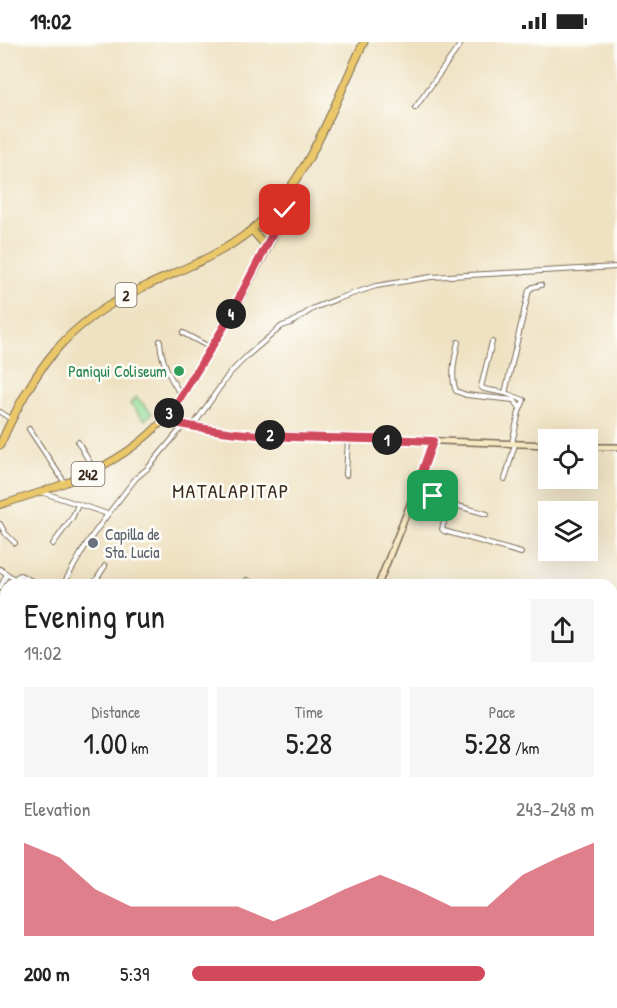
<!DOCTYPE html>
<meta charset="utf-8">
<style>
body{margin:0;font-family:"Patrick Hand",sans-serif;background:#f6f6f6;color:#222;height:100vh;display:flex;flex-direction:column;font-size:22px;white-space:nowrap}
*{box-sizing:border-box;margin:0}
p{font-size:20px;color:#767676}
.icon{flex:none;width:33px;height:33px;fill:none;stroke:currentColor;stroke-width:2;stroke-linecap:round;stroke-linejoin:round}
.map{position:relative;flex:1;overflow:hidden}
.panel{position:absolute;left:0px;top:537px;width:618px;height:429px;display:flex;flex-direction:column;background:#fff;border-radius:18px 18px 0 0;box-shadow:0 6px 24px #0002}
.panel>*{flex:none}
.buttons{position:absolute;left:538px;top:387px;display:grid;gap:12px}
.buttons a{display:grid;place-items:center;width:60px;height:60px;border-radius:0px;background:#fff;box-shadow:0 6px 24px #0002;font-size:30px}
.pin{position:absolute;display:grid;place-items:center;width:51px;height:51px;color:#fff;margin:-26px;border-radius:12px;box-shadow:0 3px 9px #0006}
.km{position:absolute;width:30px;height:30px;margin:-15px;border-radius:50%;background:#222;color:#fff;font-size:16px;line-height:30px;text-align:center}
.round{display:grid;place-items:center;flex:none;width:63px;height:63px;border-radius:0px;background:#f6f6f6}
.summary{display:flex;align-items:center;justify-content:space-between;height:102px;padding:0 24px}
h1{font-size:33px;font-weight:600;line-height:45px}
.stats{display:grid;grid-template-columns:repeat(3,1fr);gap:9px;height:102px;padding:6px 24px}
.stats div{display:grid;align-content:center;border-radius:0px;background:#f6f6f6;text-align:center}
.stats b{font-size:30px;font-weight:600}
.stats small{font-size:16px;font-weight:400}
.stats p{font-size:16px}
.chart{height:168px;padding:12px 24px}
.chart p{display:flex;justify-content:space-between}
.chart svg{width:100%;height:108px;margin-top:6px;fill:#d1495b;opacity:.7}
ul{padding:0 24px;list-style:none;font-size:20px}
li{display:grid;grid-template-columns:96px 72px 1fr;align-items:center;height:45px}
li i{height:15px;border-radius:8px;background:#d1495b}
.status{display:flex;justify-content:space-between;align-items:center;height:42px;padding:0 30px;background:#fff;direction:ltr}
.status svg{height:16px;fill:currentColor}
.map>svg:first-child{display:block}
.green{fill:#94dd98;stroke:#68845b;stroke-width:1.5}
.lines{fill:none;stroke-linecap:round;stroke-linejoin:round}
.runway{stroke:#958670;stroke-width:27}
.street-casing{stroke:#7a6a57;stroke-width:6}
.secondary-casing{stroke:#7a6a57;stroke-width:8}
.primary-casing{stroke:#7a6a57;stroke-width:8}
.highway-casing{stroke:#7a6a57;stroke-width:9}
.street{stroke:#fff;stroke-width:4}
.secondary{stroke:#f7e9c3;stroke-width:5}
.primary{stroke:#eac769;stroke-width:6}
.highway{stroke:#eac769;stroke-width:7}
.route-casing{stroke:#fff;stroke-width:12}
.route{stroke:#d1495b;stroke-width:8}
.leisure-dot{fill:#2e9e5b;stroke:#fdfcf7;stroke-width:2}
.worship-dot{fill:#6b7280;stroke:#fdfcf7;stroke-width:2}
.labels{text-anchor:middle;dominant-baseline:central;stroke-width:5;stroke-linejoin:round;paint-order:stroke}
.shield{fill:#fdfcf7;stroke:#75695f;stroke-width:1.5}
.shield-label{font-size:15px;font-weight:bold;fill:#3b2a1e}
.leisure-label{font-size:16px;fill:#27864d;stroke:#fdfcf7;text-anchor:end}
.worship-label{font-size:16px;fill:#5b616d;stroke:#fdfcf7;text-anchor:start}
.quarter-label{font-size:20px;letter-spacing:1.5px;fill:#3b2a1e;stroke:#fdfcf7}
</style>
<div class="status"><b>19:02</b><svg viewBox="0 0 49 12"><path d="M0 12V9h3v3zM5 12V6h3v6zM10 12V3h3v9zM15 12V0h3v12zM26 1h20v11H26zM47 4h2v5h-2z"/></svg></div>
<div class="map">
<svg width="617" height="966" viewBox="0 0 617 966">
<rect width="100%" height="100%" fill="#fdfcf7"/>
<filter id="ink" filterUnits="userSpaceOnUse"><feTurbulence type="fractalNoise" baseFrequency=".0167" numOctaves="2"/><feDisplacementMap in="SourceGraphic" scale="12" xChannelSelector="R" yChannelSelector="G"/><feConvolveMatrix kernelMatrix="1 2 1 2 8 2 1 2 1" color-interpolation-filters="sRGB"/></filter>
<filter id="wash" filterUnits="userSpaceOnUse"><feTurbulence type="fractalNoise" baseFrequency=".008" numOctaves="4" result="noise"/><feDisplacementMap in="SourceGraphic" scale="24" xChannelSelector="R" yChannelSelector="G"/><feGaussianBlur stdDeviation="1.35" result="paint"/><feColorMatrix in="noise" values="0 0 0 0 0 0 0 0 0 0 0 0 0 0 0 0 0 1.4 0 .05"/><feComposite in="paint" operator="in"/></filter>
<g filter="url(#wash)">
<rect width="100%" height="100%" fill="#efe2c2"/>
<polygon class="green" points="136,355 152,371 145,378 130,362"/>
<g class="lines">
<polyline class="runway" points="491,960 505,966"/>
</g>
</g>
<g filter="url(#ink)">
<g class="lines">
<g class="street-casing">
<g id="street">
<polyline points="415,66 462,0"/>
<polyline points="183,291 211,306"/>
<path d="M160 299C161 319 170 336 181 353"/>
<path d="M458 300C455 315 450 334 456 349L466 353 514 358 520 366"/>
<polyline points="492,300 481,345 484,347 505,351"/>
<polyline points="0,370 11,377"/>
<polyline points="193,384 229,332 247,314 282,284 291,281 314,266 337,257 376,244 431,235 617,225"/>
<polyline points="29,387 65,441"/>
<polyline points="78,400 94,428"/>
<polyline points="512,401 519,370 524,358 505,351 506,347 529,248 533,245 541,243"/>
<polyline points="346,433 348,397"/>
<polyline points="505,437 515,402"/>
<polyline points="416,447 433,454"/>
<polyline points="41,450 108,472"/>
<polyline points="438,456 451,462 487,472"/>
<polyline points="409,465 443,473 445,477 442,487 444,489 521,511"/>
<polyline points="0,482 5,491 15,501"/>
<polyline points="53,502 72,476 78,463"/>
<polyline points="0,527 7,532"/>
<polyline points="247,538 256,543"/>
<polyline points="63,543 87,501 108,472 136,436 148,426 184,383"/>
<polyline points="93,543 105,524"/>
<polyline points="0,546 7,532 14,537 20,533 40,543"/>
<polyline points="2,642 6,637"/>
<polyline points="612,694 617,695"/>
<polyline points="0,697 6,690"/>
<polyline points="0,755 6,744"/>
<polyline points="0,800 6,790"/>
<polyline points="0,849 6,839"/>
<polyline points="0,857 6,855"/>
<polyline points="0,875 6,879"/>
<polyline points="0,902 6,890"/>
<polyline points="0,938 6,926"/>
<polyline points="1,966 6,957"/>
<polyline points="18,966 21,960"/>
<polyline points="44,966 47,960"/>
<polyline points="72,966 75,960"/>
<polyline points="104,966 107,960"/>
</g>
</g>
<g class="secondary-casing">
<g id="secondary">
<polyline points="163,378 184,383 246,392 549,403"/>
<polyline points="588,405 617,405"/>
<polyline points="378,543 409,465 433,398"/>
<polyline points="0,602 6,608"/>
<polyline points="612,842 617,844"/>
<polyline points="305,960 311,966"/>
</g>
</g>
<g class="primary-casing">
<path id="primary" d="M0 463C52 447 106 430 148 393 170 374 184 349 200 324 215 300 230 275 244 250 260 220 286 178 291 146"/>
</g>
<g class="highway-casing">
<g id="highway">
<polyline points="252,188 267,205"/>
<path d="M0 403C35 325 66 280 146 244 182 227 219 214 250 189 309 141 332 65 364 0"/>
</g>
</g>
<use href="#street" class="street"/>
<use href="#secondary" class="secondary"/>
<use href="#primary" class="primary"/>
<use href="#highway" class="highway"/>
</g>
</g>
<g class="lines" filter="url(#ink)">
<g class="route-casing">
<path id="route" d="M285 168 225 283 177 361 163 378C251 401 343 394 433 399L416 447 433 454"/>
</g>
<use href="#route" class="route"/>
</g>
<circle class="leisure-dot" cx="179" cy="329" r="6"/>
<circle class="worship-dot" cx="93" cy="501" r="6"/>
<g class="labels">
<g class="shield">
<rect x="115.5" y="241" width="21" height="24" rx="4.5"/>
<rect x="71.5" y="420" width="33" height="24" rx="4.5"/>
</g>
<g class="shield-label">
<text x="126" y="253">2</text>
<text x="88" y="432">242</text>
</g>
<g class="leisure-label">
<text x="167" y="329">Paniqui Coliseum</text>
</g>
<g class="worship-label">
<text x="105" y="492">Capilla de<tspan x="105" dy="18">Sta. Lucia</tspan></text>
</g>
<g class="quarter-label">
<text x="231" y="448">MATALAPITAP</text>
</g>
</g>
</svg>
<div class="buttons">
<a><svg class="icon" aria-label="locate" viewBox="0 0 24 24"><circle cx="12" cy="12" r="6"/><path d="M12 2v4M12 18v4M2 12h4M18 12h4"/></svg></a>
<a><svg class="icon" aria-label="layers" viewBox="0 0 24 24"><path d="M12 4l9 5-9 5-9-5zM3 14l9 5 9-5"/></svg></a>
</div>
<div class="pin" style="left:433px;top:454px;background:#1e9e55"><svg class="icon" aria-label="arrive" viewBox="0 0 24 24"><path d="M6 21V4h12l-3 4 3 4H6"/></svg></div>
<div class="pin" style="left:285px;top:168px;background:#d93025"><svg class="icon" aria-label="check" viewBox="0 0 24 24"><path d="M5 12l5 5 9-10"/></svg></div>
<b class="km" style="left:387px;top:398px">1</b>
<b class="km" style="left:270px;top:393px">2</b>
<b class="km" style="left:169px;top:371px">3</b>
<b class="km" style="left:231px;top:272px">4</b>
<section class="panel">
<div class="summary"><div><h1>Evening run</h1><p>19:02</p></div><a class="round"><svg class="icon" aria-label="share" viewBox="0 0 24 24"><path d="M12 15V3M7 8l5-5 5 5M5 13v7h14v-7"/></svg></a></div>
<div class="stats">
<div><p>Distance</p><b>1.00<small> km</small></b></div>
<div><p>Time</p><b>5:28</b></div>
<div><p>Pace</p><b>5:28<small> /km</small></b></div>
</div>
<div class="chart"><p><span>Elevation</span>243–248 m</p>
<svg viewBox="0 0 160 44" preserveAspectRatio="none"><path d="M0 44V6L10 12L20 25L30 32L40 32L50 32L60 32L70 38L80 32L90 25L100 19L110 25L120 32L130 32L140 19L150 12L160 6V44z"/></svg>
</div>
<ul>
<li><b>200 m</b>5:39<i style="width:73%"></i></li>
</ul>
</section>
</div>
